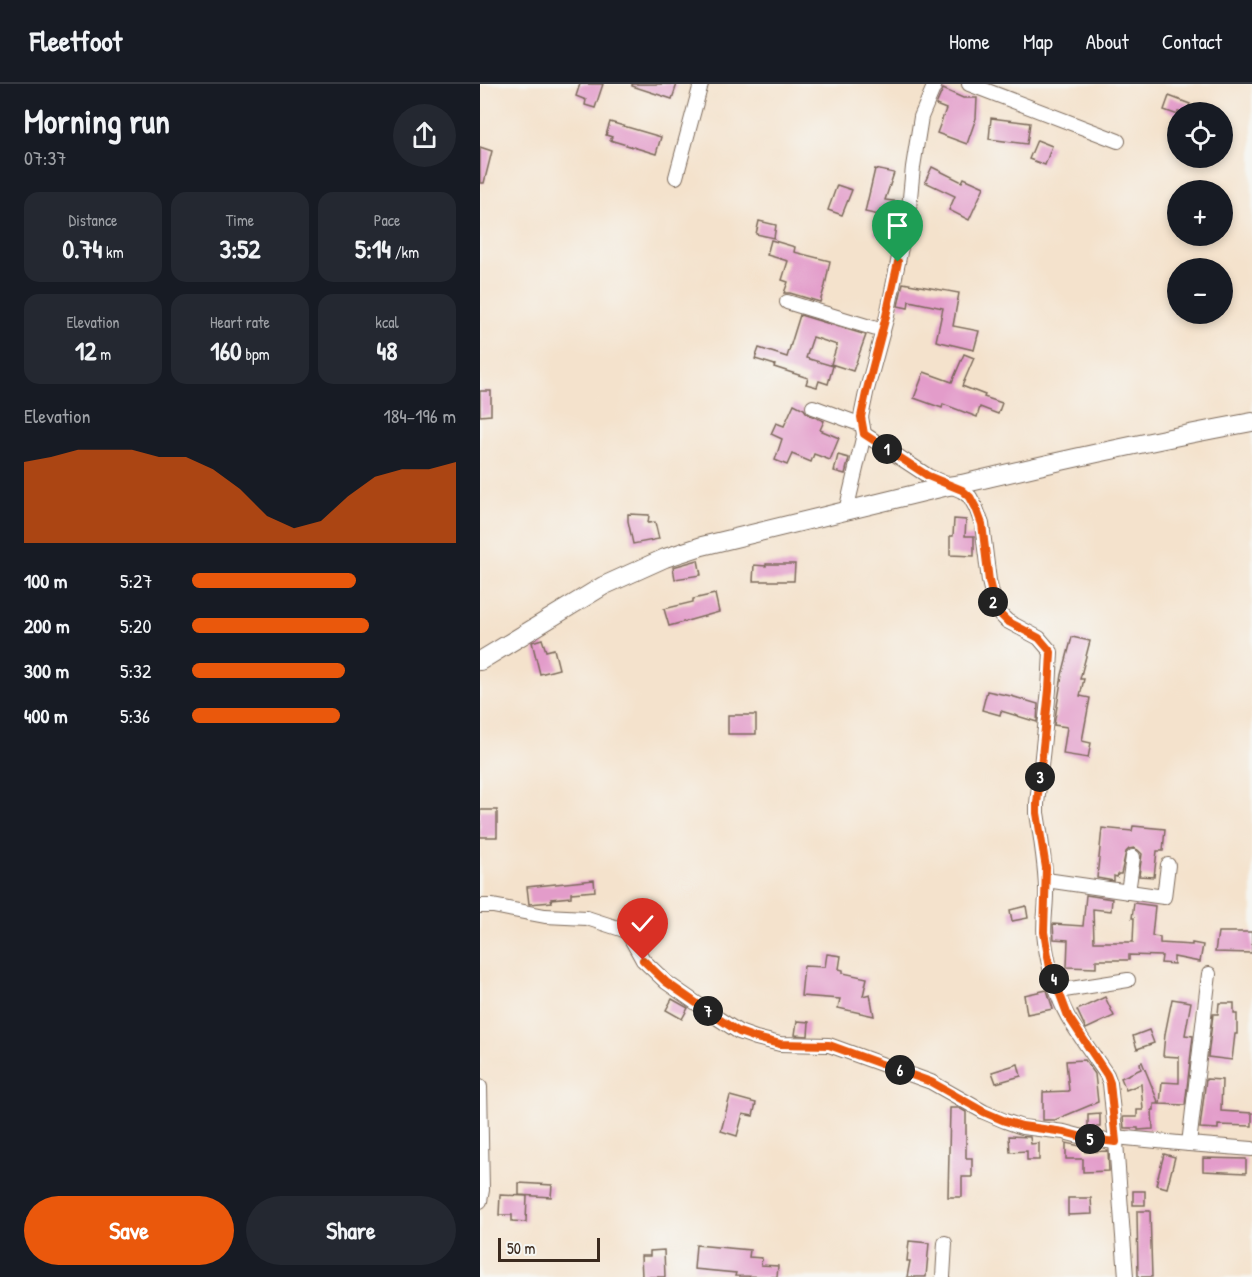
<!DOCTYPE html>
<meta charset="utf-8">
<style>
body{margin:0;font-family:"Patrick Hand",sans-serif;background:#242831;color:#f1f3f6;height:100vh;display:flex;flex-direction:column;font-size:22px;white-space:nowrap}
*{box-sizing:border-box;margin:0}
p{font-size:20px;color:#9ea1a6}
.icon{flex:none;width:33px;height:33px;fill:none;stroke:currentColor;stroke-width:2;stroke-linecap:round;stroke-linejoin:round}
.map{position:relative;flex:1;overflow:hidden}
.sheet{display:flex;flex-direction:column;background:#171b24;width:480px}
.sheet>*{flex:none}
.tools{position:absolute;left:687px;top:18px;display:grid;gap:12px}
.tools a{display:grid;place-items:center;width:66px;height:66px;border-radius:50%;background:#171b24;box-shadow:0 3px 9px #0003;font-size:30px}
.scale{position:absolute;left:18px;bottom:15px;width:102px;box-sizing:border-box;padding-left:6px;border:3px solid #3b2a1e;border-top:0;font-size:16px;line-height:21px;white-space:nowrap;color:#3b2a1e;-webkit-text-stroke:4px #f6f6f2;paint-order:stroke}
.pin{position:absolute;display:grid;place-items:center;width:51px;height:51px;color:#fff;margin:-62px -26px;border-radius:50% 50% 50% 0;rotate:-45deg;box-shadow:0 0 6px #0007}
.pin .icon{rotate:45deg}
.km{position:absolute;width:30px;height:30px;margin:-15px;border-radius:50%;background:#222;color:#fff;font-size:16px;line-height:30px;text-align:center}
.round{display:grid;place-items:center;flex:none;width:63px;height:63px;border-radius:32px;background:#242831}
.overview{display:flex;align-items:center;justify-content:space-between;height:102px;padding:0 24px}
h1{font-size:33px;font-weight:700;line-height:45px}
.stats{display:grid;grid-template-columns:repeat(3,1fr);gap:9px;height:102px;padding:6px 24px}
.stats div{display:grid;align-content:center;border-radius:15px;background:#242831;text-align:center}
.stats b{font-size:26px;font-weight:700}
.stats small{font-size:16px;font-weight:400}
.stats p{font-size:16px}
.chart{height:168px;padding:12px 24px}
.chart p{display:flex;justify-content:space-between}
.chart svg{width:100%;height:108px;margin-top:6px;fill:#ea580c;opacity:.7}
.cta{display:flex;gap:12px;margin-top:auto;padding:12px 24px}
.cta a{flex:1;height:69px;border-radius:36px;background:#ea580c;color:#fff;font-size:24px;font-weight:700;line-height:69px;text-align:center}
.cta a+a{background:#242831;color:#f1f3f6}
ul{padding:0 24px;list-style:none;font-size:20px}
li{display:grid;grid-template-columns:96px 72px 1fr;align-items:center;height:45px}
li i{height:15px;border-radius:8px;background:#ea580c}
header{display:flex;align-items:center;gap:36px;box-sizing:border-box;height:84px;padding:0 30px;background:#171b24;border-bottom:2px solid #363941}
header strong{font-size:28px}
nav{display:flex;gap:33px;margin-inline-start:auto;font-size:21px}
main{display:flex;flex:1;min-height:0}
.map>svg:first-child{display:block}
.building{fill:#e39cca}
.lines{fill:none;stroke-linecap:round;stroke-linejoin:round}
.street-casing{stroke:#7c6a5b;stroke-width:16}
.secondary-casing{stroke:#7c6a5b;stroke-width:20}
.street{stroke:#fff;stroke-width:14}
.secondary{stroke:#fff;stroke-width:18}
.route-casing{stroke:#fff;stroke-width:12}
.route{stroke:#ea580c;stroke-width:8}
</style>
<header>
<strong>Fleetfoot</strong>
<nav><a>Home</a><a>Map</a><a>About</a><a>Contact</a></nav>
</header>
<main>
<section class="sheet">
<div class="overview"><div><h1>Morning run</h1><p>07:37</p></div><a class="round"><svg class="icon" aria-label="share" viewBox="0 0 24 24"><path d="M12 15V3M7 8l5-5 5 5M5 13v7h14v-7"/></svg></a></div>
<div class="stats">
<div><p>Distance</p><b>0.74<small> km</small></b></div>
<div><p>Time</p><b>3:52</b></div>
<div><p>Pace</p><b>5:14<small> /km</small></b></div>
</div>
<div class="stats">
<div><p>Elevation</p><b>12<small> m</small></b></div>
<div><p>Heart rate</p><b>160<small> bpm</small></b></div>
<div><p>kcal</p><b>48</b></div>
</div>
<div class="chart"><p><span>Elevation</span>184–196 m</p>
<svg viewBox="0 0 160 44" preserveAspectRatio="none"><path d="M0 44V11L10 9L20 6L30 6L40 6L50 9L60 9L70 14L80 22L90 33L100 38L110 35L120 25L130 17L140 14L150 14L160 11V44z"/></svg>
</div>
<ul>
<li><b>100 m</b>5:27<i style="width:62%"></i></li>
<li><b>200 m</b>5:20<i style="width:67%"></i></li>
<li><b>300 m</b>5:32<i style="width:58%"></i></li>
<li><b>400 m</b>5:36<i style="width:56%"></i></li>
</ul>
<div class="cta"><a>Save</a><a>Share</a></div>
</section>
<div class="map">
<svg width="772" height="1193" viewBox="0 0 772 1193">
<rect width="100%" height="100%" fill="#f6f6f2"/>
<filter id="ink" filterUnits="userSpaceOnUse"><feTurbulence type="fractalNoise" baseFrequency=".0167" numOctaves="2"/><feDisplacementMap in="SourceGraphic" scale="12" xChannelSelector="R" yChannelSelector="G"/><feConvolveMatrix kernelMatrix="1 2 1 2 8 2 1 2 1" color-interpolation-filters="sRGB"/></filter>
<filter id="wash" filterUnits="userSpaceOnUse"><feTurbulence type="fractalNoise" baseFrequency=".008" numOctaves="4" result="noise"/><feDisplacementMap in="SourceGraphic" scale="24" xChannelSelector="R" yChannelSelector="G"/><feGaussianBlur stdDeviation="1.35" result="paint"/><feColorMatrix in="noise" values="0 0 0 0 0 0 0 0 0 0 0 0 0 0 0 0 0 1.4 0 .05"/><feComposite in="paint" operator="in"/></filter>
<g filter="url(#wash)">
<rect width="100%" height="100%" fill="#f4e2cc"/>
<g id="blocks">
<g class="building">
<polygon points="100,0 123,0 115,24 105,21 106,16 96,12"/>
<polygon points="152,0 197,0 192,15 152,2"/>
<polygon points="463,5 483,14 497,14 496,34 487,60 457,49 466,25 456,21"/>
<polygon points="689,12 710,20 707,28 698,28 698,31 684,26"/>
<polygon points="511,34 550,39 547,60 509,55"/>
<polygon points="130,38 181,53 176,70 130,56 132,53 126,51"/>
<polygon points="557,56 572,62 565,81 549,75"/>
<polygon points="0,63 12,67 4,99 0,99"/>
<polygon points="452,83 482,98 484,94 504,103 489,136 469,126 475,112 445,98"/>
<polygon points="395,85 414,89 405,116 420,118 413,156 394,150 399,131 385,128"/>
<polygon points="357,101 372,106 362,131 348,126"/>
<polygon points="279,137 296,141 294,154 276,150"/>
<polygon points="291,156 315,163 314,168 350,177 345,202 340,218 310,209 304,209 308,198 302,196 308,177 287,171"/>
<polygon points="423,199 479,209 473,242 499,247 494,266 456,257 463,224 429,217 428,224 418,222"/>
<polygon points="320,231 386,251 373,287 351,280 357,261 333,253 326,274 353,282 348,300 339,297 337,303 326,300 328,294 294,283 295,281 275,275 279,264 307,273"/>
<polygon points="484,270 494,274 482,302 505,311 504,313 522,319 518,330 500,323 497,333 463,320 462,324 434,314 444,288 472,298"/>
<polygon points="0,307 11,307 11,331 0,332"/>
<polygon points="314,320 324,325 326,328 330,331 344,337 340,346 359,354 350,376 334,370 331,378 312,370 307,381 295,376 302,355 291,350 296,339 304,342"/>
<polygon points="358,371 369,374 365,390 354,387"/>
<polygon points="148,430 169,431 168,439 175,438 179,455 153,460 148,437"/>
<polygon points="474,435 486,436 485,452 494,452 494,472 470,471 470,452 473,452"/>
<polygon points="218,476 221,491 195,495 193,483"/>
<polygon points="286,480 315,480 314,497 273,497 274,481 286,482"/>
<polygon points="235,510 239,528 189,542 184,525 213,518 213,515"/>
<polygon points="592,553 610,557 600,595 604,595 600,612 610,614 602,657 611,659 608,674 583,670 587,643 574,641 582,591"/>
<polygon points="62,555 66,567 74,565 79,585 60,590 52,558"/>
<polygon points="507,607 531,612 558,620 557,638 521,627 520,631 502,626"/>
<rect x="248" y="631" width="28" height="19"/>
<rect x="0" y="726" width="17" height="27"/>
<polygon points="653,742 685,745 683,767 677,767 674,793 659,792 662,770 658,766 654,764 649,765 646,768 641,790 638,790 637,793 634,792 634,797 617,794 622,744 652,747"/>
<polygon points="114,796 115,807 91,809 91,813 71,815 72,818 49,820 47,803"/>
<polygon points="606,811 632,815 631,827 613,825 614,858 653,858 654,834 652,834 654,819 675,822 672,852 680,853 680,859 712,861 712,859 723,861 720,878 694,873 694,880 681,879 682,872 649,871 649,876 616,876 616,884 587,883 588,856 574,855 573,840 603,842"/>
<polygon points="546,822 548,834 532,837 530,826"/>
<polygon points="738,848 772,848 772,869 735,868"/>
<polygon points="347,870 361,872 359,885 363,886 363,889 387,894 383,912 390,910 394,932 358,924 360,915 321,912 324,882 345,883"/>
<polygon points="567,906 573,925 547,930 544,911"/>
<polygon points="625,913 634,932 606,945 597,926"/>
<polygon points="192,915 208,924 202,935 186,926"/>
<polygon points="692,915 711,918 705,951 713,952 705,1021 680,1020 682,998 699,999 699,973 683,972 685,950"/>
<polygon points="739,919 754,919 754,930 757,930 757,950 755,950 752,976 728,973 733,930 738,930"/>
<polygon points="317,937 329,938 328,952 315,951"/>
<polygon points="669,946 674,959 657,965 653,952"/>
<polygon points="605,976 615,990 618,1018 575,1036 563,1036 563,1008 589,1007 586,977"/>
<polygon points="662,978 679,1020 674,1020 674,1026 672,1026 673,1045 658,1046 658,1044 644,1044 643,1033 657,1033 657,1026 663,1026 661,1000 646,1006 641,994 661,985 660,979"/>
<polygon points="538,980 541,992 516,999 512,988"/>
<polygon points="726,995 742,996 741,1027 772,1029 772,1042 738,1041 738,1045 720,1044"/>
<polygon points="250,1012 276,1019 273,1032 263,1030 257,1052 241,1047"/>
<polygon points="470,1024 479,1024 486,1028 486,1074 492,1074 492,1093 482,1093 482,1113 468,1113"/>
<polygon points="620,1029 620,1043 608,1043 608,1030"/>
<polygon points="529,1052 550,1053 551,1060 559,1059 559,1076 547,1076 547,1067 530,1068"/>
<polygon points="586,1059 605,1063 605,1068 628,1067 629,1087 603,1088 603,1075 586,1075"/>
<polygon points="684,1070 695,1073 687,1104 676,1101"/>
<polygon points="723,1074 766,1075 766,1089 723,1087"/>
<polygon points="39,1099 72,1101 71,1113 39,1111"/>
<rect x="653" y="1107" width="12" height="14"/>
<polygon points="20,1111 47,1112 46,1138 32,1137 32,1131 19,1131"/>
<polygon points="588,1114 611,1114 612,1130 588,1131"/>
<polygon points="657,1127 670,1127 672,1193 658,1193"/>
<polygon points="429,1157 449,1159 446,1193 427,1193 430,1177 427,1177"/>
<polygon points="216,1161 270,1166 269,1173 282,1174 281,1181 298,1182 297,1193 255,1192 256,1189 214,1185"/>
<polygon points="184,1166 185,1193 162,1193 161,1172 170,1172 170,1167"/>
</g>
</g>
</g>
<g filter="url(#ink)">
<use href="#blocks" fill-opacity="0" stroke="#7c6a5b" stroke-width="1.5"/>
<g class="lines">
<g class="street-casing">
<g id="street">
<path d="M455 0 441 33 433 83 429 124 407 232 386 309 381 333 384 350 448 392 482 407 490 413 496 424 502 440 509 497 516 526 527 537 559 554 571 568 569 606 557 720V729C561 754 565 778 566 803 567 821 562 840 565 858 568 881 577 913 588 933 600 953 614 972 627 991L630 999 636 1058 646 1193"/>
<polyline points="489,0 638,57"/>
<polyline points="196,93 221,0"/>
<polyline points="307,218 403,247"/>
<polyline points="333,323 382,341"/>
<polyline points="366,427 384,350"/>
<polyline points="566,796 684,813 688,781"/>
<polyline points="648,808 653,773"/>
<polyline points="0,822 13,822 65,832 107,834 144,846 148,849 163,876 186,898 239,935 259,948 276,954 300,960 349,961 451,998 504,1028 525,1037 542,1043 584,1048 611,1055 636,1058"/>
<polyline points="578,907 648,896"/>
<polyline points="0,1003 2,1106 0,1117"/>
<polyline points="635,1053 709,1060 772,1065"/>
<polyline points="709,1060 729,890"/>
<polyline points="463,1193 465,1159"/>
</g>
</g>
<g class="secondary-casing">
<path id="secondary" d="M0 577 123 502 185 474 222 462 468 402 482 400C578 377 674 356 772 338"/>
</g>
<use href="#street" class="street"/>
<use href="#secondary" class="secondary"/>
</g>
</g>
<g class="lines" filter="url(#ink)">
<g class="route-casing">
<polyline id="route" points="163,876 186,898 239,935 259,948 276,954 300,960 349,961 451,998 504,1028 525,1037 542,1042 584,1048 610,1055 636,1058 630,999 627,991 588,932 570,884 564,848 566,784 557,729 557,720 569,606 571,568 559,554 527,537 516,526 509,497 502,440 496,424 490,413 482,406 448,392 384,350 381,333 386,309 406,232 418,178"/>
</g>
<use href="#route" class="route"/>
</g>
</svg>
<div class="tools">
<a><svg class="icon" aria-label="locate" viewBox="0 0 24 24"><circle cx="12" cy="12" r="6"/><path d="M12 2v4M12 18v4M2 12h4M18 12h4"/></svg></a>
<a>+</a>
<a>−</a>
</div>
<div class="scale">50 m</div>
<div class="pin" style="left:418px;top:178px;background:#1e9e55"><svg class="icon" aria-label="arrive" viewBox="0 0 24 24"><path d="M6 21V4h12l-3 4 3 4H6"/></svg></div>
<div class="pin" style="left:163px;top:876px;background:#d93025"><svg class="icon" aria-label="check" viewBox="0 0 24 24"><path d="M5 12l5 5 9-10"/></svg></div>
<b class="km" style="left:407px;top:365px">1</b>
<b class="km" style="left:513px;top:518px">2</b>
<b class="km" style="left:560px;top:693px">3</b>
<b class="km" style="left:574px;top:895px">4</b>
<b class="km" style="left:610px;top:1055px">5</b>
<b class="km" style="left:420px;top:986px">6</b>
<b class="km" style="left:228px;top:927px">7</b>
</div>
</main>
